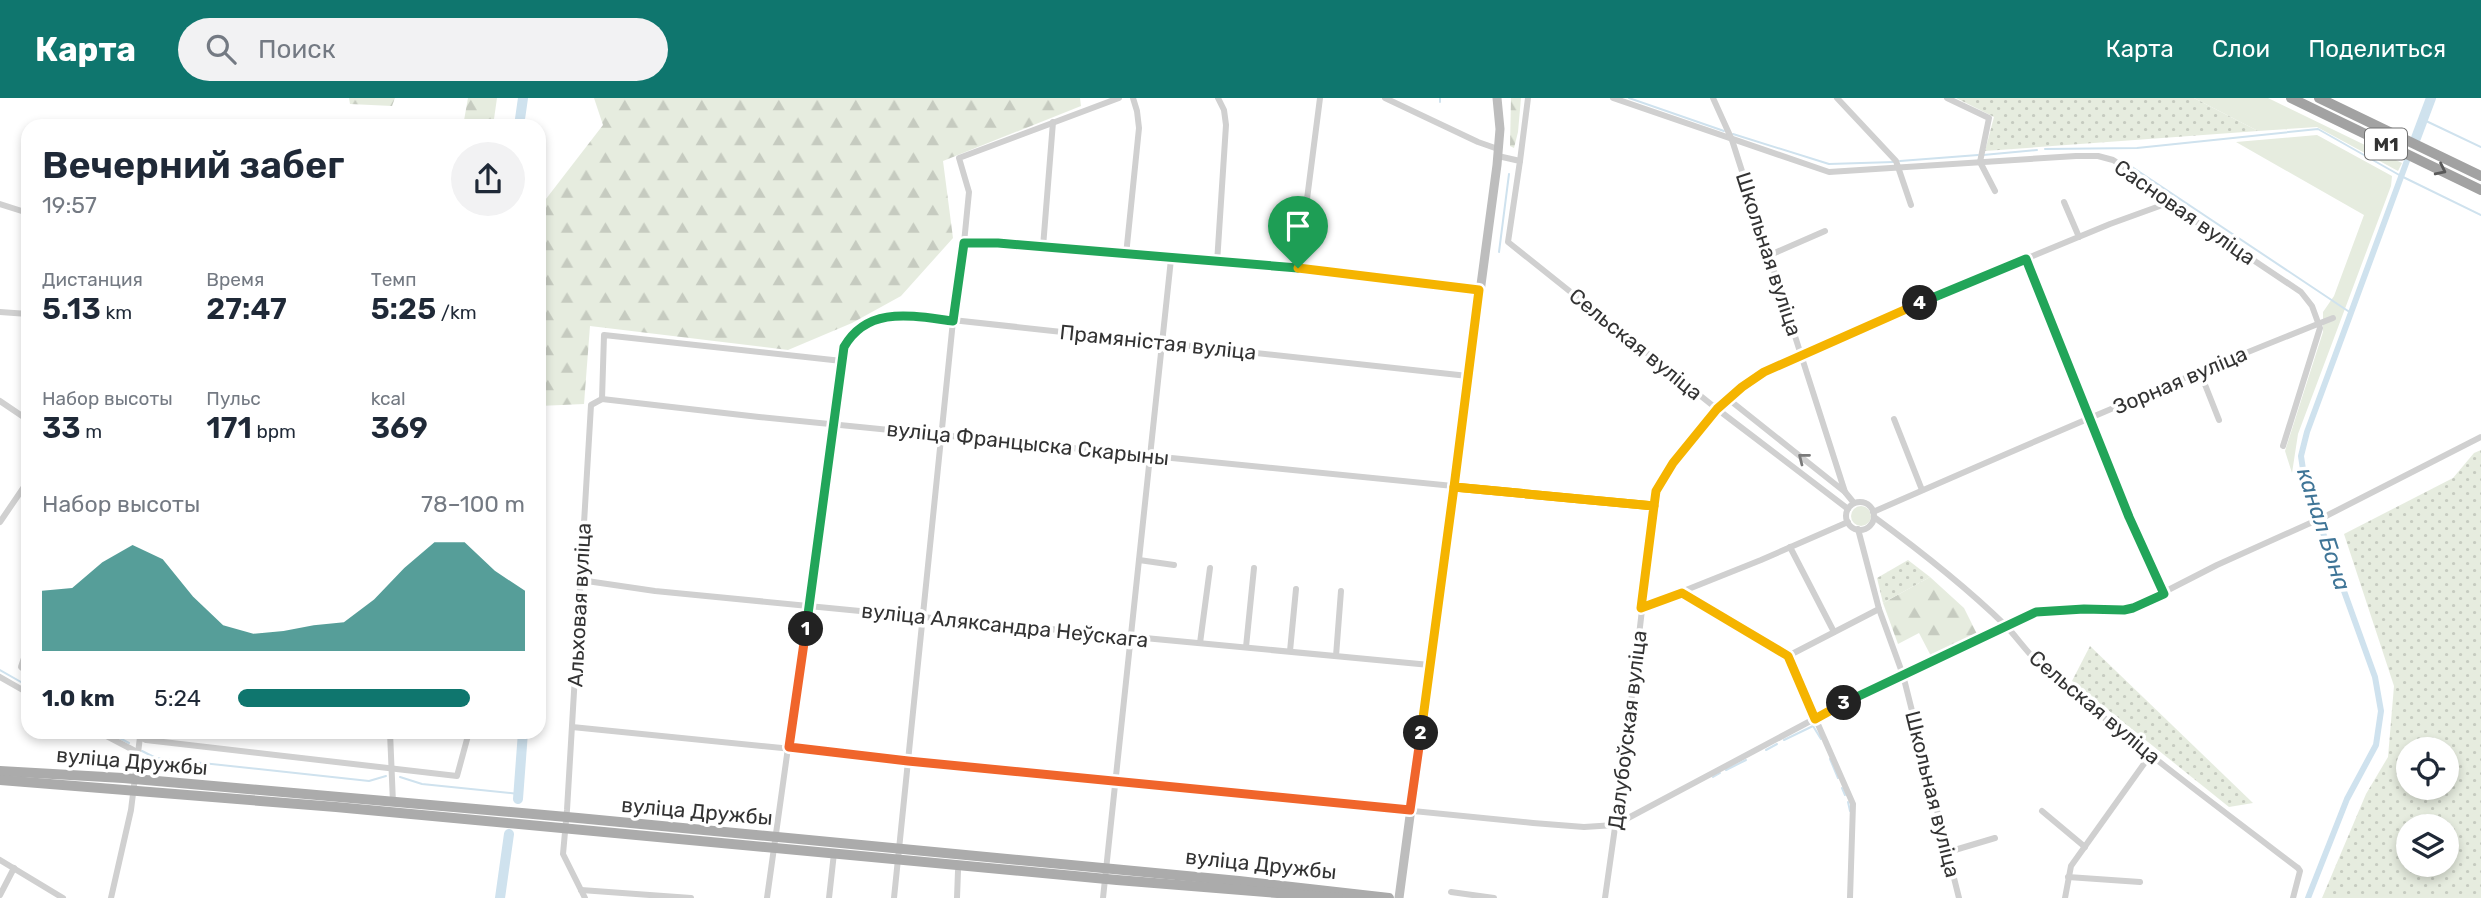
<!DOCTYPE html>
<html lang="ru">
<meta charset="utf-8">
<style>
body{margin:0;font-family:Rubik,sans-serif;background:#f2f2f3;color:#1f2937;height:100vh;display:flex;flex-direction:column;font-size:26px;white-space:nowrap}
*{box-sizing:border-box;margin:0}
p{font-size:23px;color:#747a83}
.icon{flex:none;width:38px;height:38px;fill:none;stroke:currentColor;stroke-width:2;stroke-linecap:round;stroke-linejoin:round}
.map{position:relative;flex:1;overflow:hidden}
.panel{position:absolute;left:21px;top:21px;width:525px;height:620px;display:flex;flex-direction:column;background:#fff;border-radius:21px;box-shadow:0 4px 10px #0003}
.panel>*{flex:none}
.controls{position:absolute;left:2396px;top:639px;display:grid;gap:14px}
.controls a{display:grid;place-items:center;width:63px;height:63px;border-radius:50%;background:#fff;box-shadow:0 4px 10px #0003;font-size:35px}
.pin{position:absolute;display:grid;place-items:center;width:60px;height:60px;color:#fff;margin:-72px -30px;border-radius:50% 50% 50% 0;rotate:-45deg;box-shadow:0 0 7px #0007}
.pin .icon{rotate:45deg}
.km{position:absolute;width:35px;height:35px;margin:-18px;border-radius:50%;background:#222;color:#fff;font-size:19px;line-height:35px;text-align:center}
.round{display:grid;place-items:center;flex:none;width:74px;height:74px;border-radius:37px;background:#f2f2f3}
.overview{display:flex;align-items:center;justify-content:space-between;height:119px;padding:0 21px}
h1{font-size:38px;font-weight:600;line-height:52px}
.figures{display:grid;grid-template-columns:repeat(3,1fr);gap:10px;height:119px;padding:7px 21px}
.figures div{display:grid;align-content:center}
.figures b{font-size:30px;font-weight:600}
.figures small{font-size:19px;font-weight:400}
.figures p{font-size:19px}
.chart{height:196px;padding:14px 21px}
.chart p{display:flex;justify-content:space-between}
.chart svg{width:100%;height:126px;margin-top:7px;fill:#0f766e;opacity:.7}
ul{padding:0 21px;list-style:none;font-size:23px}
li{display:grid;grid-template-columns:112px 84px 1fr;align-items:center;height:52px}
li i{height:18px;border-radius:9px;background:#0f766e}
header{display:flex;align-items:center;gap:42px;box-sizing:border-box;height:98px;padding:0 35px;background:#0f766e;color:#fff}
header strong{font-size:33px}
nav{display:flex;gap:38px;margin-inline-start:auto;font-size:24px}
.search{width:490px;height:63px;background:#f2f2f3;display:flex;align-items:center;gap:18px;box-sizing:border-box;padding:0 24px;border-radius:38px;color:#747a83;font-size:26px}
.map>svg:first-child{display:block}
.grass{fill:#e6ecdf}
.forest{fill:url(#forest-firs)}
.park{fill:url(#park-dots);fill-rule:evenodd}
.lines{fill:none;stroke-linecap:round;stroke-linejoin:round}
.stream{stroke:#cfe2ee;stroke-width:2}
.canal{stroke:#cfe2ee;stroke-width:6}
.river{stroke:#cfe2ee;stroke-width:10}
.minor{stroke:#d0d0d0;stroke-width:6}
.secondary{stroke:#bdbdbd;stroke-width:9}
.primary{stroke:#ababab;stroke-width:10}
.trunk{stroke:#a2a2a2;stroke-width:10}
.oneway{stroke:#5a5a5a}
.oneway2{stroke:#7a7a7a}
.split-1-casing{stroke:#fff;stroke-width:14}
.split-2-casing{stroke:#fff;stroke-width:14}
.split-3-casing{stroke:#fff;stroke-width:14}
.split-4-casing{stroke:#fff;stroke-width:14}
.split-5-casing{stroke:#fff;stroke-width:14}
.split-1{stroke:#22a559;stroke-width:9}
.split-2{stroke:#f0652b;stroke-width:9}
.split-3{stroke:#f5b400;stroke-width:9}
.split-4{stroke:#22a559;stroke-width:9}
.split-5{stroke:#f5b400;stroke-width:9}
.labels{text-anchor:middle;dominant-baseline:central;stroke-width:7;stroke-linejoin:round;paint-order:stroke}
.shield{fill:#fff;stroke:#707070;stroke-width:2}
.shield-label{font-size:19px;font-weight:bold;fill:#333}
.street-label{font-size:21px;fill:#333;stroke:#fff}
.water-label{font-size:23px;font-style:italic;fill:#3f7597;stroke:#fff}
</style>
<header>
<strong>Карта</strong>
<div class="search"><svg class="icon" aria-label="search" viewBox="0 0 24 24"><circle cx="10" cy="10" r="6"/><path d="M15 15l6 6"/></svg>Поиск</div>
<nav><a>Карта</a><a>Слои</a><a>Поделиться</a></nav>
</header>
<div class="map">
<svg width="2481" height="800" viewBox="0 0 2481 800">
<defs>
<pattern id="forest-firs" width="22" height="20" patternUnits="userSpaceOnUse" patternTransform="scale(1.75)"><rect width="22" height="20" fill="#e6ecdf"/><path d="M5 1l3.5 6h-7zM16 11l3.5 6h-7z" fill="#c6cbc0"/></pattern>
<pattern id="park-dots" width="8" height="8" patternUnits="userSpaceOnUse" patternTransform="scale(1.75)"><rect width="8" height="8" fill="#e6ecdf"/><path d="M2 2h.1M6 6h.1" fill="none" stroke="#c6cbc0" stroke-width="1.8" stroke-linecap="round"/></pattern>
</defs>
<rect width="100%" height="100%" fill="#fff"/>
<g class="grass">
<polygon points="2194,0 2268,0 2402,65 2398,73 2317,29 2258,33"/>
<polygon points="2317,37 2392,78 2391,88 2298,336 2292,375 2285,353 2323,234 2323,214 2334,198 2364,117 2236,44"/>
<circle cx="1861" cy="418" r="10"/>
</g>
<g class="forest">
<polygon points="349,0 395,0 392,8 350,6"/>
<polygon points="468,0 497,0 493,28 463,28"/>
<polygon points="594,0 1080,0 1081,8 943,63 953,140 901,198 852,225 788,252 590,228 584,306 539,308 539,110 603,27"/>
<polygon points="1511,0 1521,0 1518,34 1514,50 1510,48"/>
<polygon points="1930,479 1964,510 1977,536 1931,558 1919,535 1898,546 1883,505"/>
</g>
<g class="park">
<polygon points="1956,0 2194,0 2258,33 1985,53 1994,19"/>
<path d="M2481 352V800H2322L2366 696 2388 659 2394 588 2344 436 2453 380 2474 355ZM2408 651H2446V690H2408ZM2408 728H2446V766H2408Z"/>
<polygon points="1908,462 1930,479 1883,505 1877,480"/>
<polygon points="2090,548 2253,705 2229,709 2072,583"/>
</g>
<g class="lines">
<g class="stream">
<polyline points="1440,0 1440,4"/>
<polyline points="1629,0 1724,33"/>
<polyline points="2424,22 2481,49"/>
<polyline points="1733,36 1829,66 1894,64"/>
<polyline points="2045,51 2137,50 2318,31 2401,78 2481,117"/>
<polyline points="1983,57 2037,52"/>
<polyline points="1900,63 1978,57"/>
<polyline points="2129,67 2351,215"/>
<polyline points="1499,154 1509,76"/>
<polyline points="0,572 28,588"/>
<polyline points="108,634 129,645"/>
<polyline points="1784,642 1813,628 1821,641"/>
<polyline points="1766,652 1777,646"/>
<polyline points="142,653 156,660 369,683 386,678"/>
<polyline points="1830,661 1838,680"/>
<polyline points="1726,672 1746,662"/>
<polyline points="400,679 422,686 519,696"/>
<polyline points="1713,679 1720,675"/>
<polyline points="1842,690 1845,697"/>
<polyline points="1848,704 1850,713"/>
</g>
<polyline class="canal" points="2308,800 2347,701 2376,647 2381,613 2375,579 2305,385 2301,358 2307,334 2408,60"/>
<g class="river">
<polyline points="519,28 523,0"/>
<polyline points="2416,40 2431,0"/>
<polyline points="518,701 523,634"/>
<polyline points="500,800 509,736"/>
</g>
<g class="minor">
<polyline points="1385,0 1478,44 1498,51"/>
<polyline points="1613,0 1829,74 2076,58 2098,58 2113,62 2129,72 2168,105 2301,194 2312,208 2320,230 2283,348"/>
<polyline points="1713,0 1732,42 1845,394"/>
<polyline points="1837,0 1896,63 1911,107"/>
<polyline points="1947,0 1989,20 1980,64 1995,93"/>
<polyline points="1498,58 1520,63 1508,144 1717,311 1848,411"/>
<polyline points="1520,63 1528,0"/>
<polyline points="2064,104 2079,139"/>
<polyline points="0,106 28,115"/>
<polyline points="964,145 969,94 959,60 1119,0"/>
<polyline points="1043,149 1053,24"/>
<polyline points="1126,157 1139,30 1137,13 1133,0"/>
<polyline points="1770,157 1825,133"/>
<polyline points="2027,161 2129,419 2164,496"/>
<polyline points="1217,165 1226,27 1224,12 1218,0"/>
<polyline points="1298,171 1320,0"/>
<polyline points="0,214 28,216"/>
<polyline points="2200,274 2219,322"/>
<polyline points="1727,300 1845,394 1854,405"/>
<polyline points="602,301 759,319 1654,408"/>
<polyline points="602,301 604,237 842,263"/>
<polyline points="0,303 28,322"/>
<polyline points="1894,321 1922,392"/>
<circle cx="1860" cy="418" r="14"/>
<path d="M1873 414C2026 347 2178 281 2333 220"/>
<path d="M1874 419C1919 452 1965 488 2005 527 2017 539 2027 555 2040 566 2123 638 2211 704 2298 770L2300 773 2293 800"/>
<polyline points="0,424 28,383"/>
<polyline points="1858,431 1879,511 1903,577 1959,800"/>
<polyline points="1790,449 1834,534"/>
<polyline points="1139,462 1174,467"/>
<polyline points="580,482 655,493 922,519 1430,567"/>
<polyline points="1682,495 1788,558 1853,706 1850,800"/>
<polyline points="1641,510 1761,462 1848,424"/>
<polyline points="1200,545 1210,470"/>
<polyline points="28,548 21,569 28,575"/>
<polyline points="1246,549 1254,470"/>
<polyline points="1290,553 1296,491"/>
<polyline points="1336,558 1341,493"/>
<polyline points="1788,558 1879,511"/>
<polyline points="0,579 28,595"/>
<polyline points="572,629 1533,725 1584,729 1615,727 1863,595 1941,561 2024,518 2036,514 2063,512 2133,510 2217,467 2326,418 2481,339"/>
<polyline points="99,634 137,654"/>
<polyline points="130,634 146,642 457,678 469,634"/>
<polyline points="390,634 393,705"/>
<polyline points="2042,713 2085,749"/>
<polyline points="1948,754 1995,740"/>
<polyline points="0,762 63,800"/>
<polyline points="2068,779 2140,784"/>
<polyline points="581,792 691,800"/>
<polyline points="1451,794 1494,800"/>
<polyline points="0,797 14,770"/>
<polyline points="111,800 131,712 140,639"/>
<polyline points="585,800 563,756 567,712 591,307 602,301"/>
<path d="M767 800 844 249C855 229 875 221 897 216L1468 278"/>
<polyline points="829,800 834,755"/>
<polyline points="894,800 953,223 964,145 998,145 1298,171 1479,192"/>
<polyline points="957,800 958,773"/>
<polyline points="1103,800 1171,161"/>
<polyline points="1605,800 1623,673 1656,393 1673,365 1717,311 1742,289 1764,274 1914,207 2110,126 2168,105"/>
<polyline points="2065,800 2071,768 2151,656"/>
</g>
<polyline class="secondary" points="1399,800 1497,67 1500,31 1497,0"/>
<g class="primary">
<polyline points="0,673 123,680 578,720 1239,783 1389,800"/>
<polyline points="0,682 336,709 1117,782 1339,800"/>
</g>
<g class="trunk">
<polyline points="2291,0 2481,92"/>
<polyline points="2319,0 2481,78"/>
</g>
</g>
<defs><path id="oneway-chevron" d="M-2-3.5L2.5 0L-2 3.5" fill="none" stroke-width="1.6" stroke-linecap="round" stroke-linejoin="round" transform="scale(1.75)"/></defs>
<use class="oneway" href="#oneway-chevron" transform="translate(2441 72) rotate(26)"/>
<use class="oneway2" href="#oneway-chevron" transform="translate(1803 360) rotate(-142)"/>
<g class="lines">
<g class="split-1-casing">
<path id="split-1" d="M806 531 844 249C868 207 913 218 953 223L964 145H998L1298 170"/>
</g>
<g class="split-2-casing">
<polyline id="split-2" points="806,531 789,649 908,663 1410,712 1421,635"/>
</g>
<g class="split-3-casing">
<polyline id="split-3" points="1421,635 1454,389 1654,408 1641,510 1682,495 1788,558 1815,621 1844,605"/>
</g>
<g class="split-4-casing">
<polyline id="split-4" points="1844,605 2036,514 2084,511 2124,512 2133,510 2164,496 2129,419 2026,161 1920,205"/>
</g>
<g class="split-5-casing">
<polyline id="split-5" points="1298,170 1479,192 1454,389 1654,408 1656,393 1673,365 1717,311 1742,289 1764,274 1920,205"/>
</g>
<use href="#split-1" class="split-1"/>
<use href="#split-2" class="split-2"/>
<use href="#split-3" class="split-3"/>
<use href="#split-4" class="split-4"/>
<use href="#split-5" class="split-5"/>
</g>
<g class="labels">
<rect class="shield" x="2365" y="30.5" width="42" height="31" rx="5"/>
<g class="shield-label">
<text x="2386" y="46">М1</text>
</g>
<g class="street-label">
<text transform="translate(2185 114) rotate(35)">Сасновая вуліца</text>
<text transform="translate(1769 156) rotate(72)">Школьная вуліца</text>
<text transform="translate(1158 244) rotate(6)">Прамяністая вуліца</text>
<text transform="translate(1636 246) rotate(39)">Сельская вуліца</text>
<text transform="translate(2180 282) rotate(-23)">Зорная вуліца</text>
<text transform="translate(1028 345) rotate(6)">вуліца Францыска Скарыны</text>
<text transform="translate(579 507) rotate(-87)">Альховая вуліца</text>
<text transform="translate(1005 527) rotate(6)">вуліца Аляксандра Неўскага</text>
<text transform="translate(2095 609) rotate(40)">Сельская вуліца</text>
<text transform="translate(1627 632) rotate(-83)">Далубоўская вуліца</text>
<text transform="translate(132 663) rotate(5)">вуліца Дружбы</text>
<text transform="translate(1933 696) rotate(76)">Школьная вуліца</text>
<text transform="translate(697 713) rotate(5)">вуліца Дружбы</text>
<text transform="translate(1261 766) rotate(6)">вуліца Дружбы</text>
</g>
<g class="water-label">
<text transform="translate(2324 431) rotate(72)">канал Бона</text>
</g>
</g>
</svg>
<div class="controls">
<a><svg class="icon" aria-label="locate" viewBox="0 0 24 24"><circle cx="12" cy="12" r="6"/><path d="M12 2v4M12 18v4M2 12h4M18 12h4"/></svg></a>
<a><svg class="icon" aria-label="layers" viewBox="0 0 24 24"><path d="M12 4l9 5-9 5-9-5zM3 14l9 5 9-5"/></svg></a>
</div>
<div class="pin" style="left:1298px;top:170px;background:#1e9e55"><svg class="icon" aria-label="arrive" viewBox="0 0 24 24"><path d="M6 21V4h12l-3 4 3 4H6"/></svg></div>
<b class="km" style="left:806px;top:531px">1</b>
<b class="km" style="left:1421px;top:635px">2</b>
<b class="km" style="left:1844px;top:605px">3</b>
<b class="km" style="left:1920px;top:205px">4</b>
<section class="panel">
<div class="overview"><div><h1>Вечерний забег</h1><p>19:57</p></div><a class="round"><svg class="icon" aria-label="share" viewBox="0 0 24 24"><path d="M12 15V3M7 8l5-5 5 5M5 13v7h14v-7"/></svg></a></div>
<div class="figures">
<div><p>Дистанция</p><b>5.13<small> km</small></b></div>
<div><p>Время</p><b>27:47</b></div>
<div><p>Темп</p><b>5:25<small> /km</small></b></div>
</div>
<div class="figures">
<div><p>Набор высоты</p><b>33<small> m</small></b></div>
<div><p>Пульс</p><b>171<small> bpm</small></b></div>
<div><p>kcal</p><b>369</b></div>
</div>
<div class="chart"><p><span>Набор высоты</span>78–100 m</p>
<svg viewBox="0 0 160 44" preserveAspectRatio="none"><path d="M0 44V23L10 22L20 13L30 7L40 12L50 25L60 35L70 38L80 37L90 35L100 34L110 26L120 15L130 6L140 6L150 16L160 23V44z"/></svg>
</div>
<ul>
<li><b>1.0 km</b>5:24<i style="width:81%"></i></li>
</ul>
</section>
</div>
